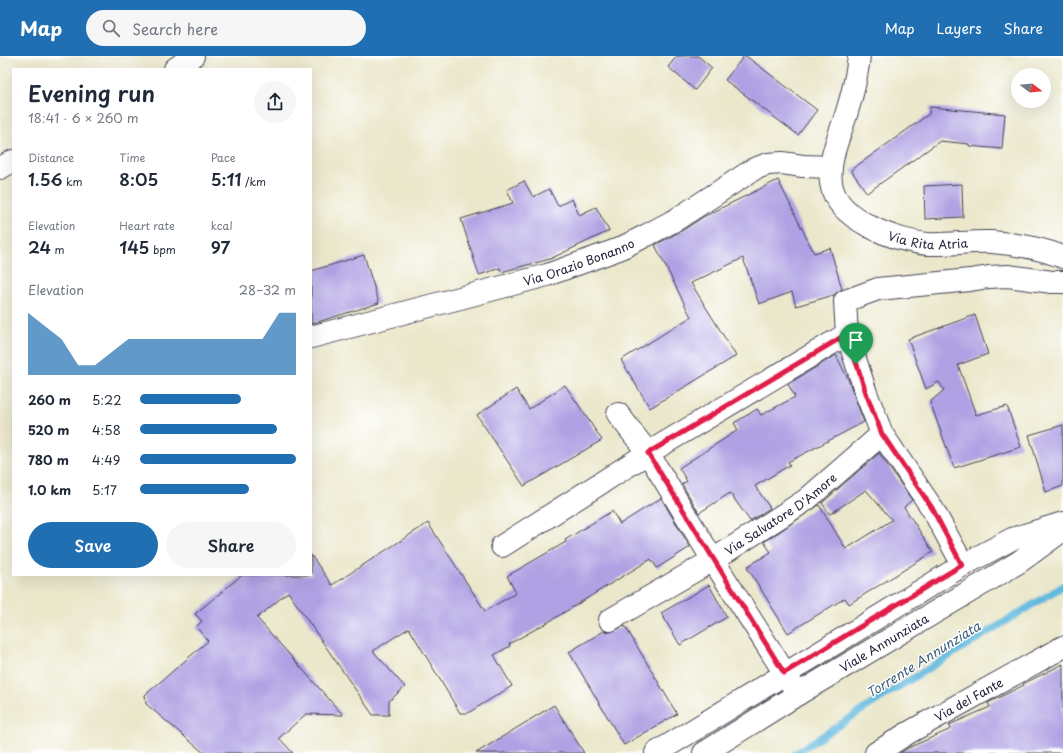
<!DOCTYPE html>
<meta charset="utf-8">
<style>
body{margin:0;font-family:"Playpen Sans",sans-serif;background:#f6f6f7;color:#1f2937;height:100vh;display:flex;flex-direction:column;font-size:15px;white-space:nowrap}
*{box-sizing:border-box;margin:0}
p{font-size:13px;color:#747a83}
.icon{flex:none;width:22px;height:22px;fill:none;stroke:currentColor;stroke-width:2;stroke-linecap:round;stroke-linejoin:round}
.map{position:relative;flex:1;overflow:hidden}
.sheet{position:absolute;left:12px;top:12px;width:300px;height:508px;display:flex;flex-direction:column;background:#fff;border-radius:0px;box-shadow:0 4px 16px #0002}
.sheet>*{flex:none}
.needle{width:26px;rotate:106deg}
.tools{position:absolute;left:1011px;top:12px;display:grid;gap:8px}
.tools a{display:grid;place-items:center;width:40px;height:40px;border-radius:50%;background:#fff;box-shadow:0 4px 16px #0002;font-size:20px}
.pin{position:absolute;display:grid;place-items:center;width:34px;height:34px;color:#fff;margin:-41px -17px;border-radius:50% 50% 50% 0;rotate:-45deg;box-shadow:0 0 4px #0007}
.pin .icon{rotate:45deg}
.round{display:grid;place-items:center;flex:none;width:42px;height:42px;border-radius:21px;background:#f6f6f7}
.overview{display:flex;align-items:center;justify-content:space-between;height:68px;padding:0 16px}
h1{font-size:22px;font-weight:600;line-height:30px}
.stats{display:grid;grid-template-columns:repeat(3,1fr);gap:6px;height:68px;padding:4px 16px}
.stats div{display:grid;align-content:center}
.stats b{font-size:17px;font-weight:600}
.stats small{font-size:11px;font-weight:400}
.stats p{font-size:11px}
.chart{height:112px;padding:8px 16px}
.chart p{display:flex;justify-content:space-between}
.chart svg{width:100%;height:72px;margin-top:4px;fill:#1f6fb2;opacity:.7}
.primary-button{display:flex;gap:8px;margin-top:auto;padding:8px 16px}
.primary-button a{flex:1;height:46px;border-radius:24px;background:#1f6fb2;color:#fff;font-size:16px;font-weight:600;line-height:46px;text-align:center}
.primary-button a+a{background:#f6f6f7;color:#1f2937}
ul{padding:0 16px;list-style:none;font-size:13px}
li{display:grid;grid-template-columns:64px 48px 1fr;align-items:center;height:30px}
li i{height:10px;border-radius:5px;background:#1f6fb2}
header{display:flex;align-items:center;gap:24px;box-sizing:border-box;height:56px;padding:0 20px;background:#1f6fb2;color:#fff}
header strong{font-size:19px}
nav{display:flex;gap:22px;margin-inline-start:auto;font-size:14px}
.search{width:280px;height:36px;background:#f6f6f7;display:flex;align-items:center;gap:10px;box-sizing:border-box;padding:0 14px;border-radius:22px;color:#747a83;font-size:15px}
.map>svg:first-child{display:block}
.lines{fill:none;stroke-linecap:round;stroke-linejoin:round}
.stream{stroke:#61b9de;stroke-width:7}
.building{fill:#afa1e3}
.minor-casing{stroke:#404051;stroke-width:24}
.tertiary-casing{stroke:#404051;stroke-width:24}
.secondary-casing{stroke:#404051;stroke-width:24}
.minor{stroke:#fff;stroke-width:22}
.tertiary{stroke:#fff;stroke-width:22}
.secondary{stroke:#fff;stroke-width:22}
.route-casing{stroke:#fff;stroke-width:8}
.route{stroke:#e11d48;stroke-width:5}
.labels{text-anchor:middle;dominant-baseline:central;stroke-width:3;stroke-linejoin:round;paint-order:stroke}
.street-label{font-size:12px;fill:#22223b;stroke:#fff}
.water-label{font-size:13px;font-style:italic;fill:#3b5e7c;stroke:#fff}
</style>
<header>
<strong>Map</strong>
<div class="search"><svg class="icon" aria-label="search" viewBox="0 0 24 24"><circle cx="10" cy="10" r="6"/><path d="M15 15l6 6"/></svg>Search here</div>
<nav><a>Map</a><a>Layers</a><a>Share</a></nav>
</header>
<div class="map">
<svg width="1063" height="697" viewBox="0 0 1063 697">
<rect width="100%" height="100%" fill="#fff"/>
<filter id="ink" filterUnits="userSpaceOnUse"><feTurbulence type="fractalNoise" baseFrequency=".025" numOctaves="2"/><feDisplacementMap in="SourceGraphic" scale="8" xChannelSelector="R" yChannelSelector="G"/><feConvolveMatrix kernelMatrix="1 2 1 2 8 2 1 2 1" color-interpolation-filters="sRGB"/></filter>
<filter id="wash" filterUnits="userSpaceOnUse"><feTurbulence type="fractalNoise" baseFrequency=".012" numOctaves="4" result="noise"/><feDisplacementMap in="SourceGraphic" scale="16" xChannelSelector="R" yChannelSelector="G"/><feGaussianBlur stdDeviation="0.9" result="paint"/><feColorMatrix in="noise" values="0 0 0 0 0 0 0 0 0 0 0 0 0 0 0 0 0 1.4 0 .05"/><feComposite in="paint" operator="in"/></filter>
<g filter="url(#wash)">
<rect width="100%" height="100%" fill="#ebe7cb"/>
<g class="lines">
<polyline class="stream" points="796,697 884,640 1063,530"/>
</g>
<g id="blocks">
<g class="building">
<polygon points="677,0 698,0 712,12 695,34 668,11"/>
<polygon points="744,0 746,0 817,54 798,79 725,24"/>
<polygon points="930,51 1005,58 1002,93 969,90 969,88 940,85 867,137 851,114 929,58"/>
<polygon points="778,124 814,197 830,192 842,233 834,239 796,250 792,236 759,248 743,202 691,227 736,300 650,352 621,304 691,261 655,189 683,174 703,161"/>
<polygon points="524,125 533,141 549,133 558,150 572,143 579,159 596,151 609,175 550,203 501,216 500,212 479,219 461,163 513,147 507,134"/>
<polygon points="962,128 963,161 925,163 924,130"/>
<polygon points="364,199 379,247 311,268 311,215"/>
<polygon points="975,259 988,298 958,309 976,359 1007,350 1021,391 954,412 930,346 944,334 939,326 926,333 908,283"/>
<polygon points="836,299 848,323 864,366 788,406 790,409 755,430 770,452 750,465 730,437 699,457 682,428 687,425 679,412 738,374 734,367 757,353 761,359 795,341 788,328"/>
<polygon points="565,329 602,384 524,430 477,359 516,333 529,353"/>
<polygon points="1063,369 1063,430 1046,436 1029,379"/>
<polygon points="879,397 912,444 904,451 933,496 849,548 845,542 788,577 747,511 771,496 764,486 819,449 846,493 892,464 866,434 830,458 822,447"/>
<polygon points="661,442 690,491 657,512 651,503 550,565 509,588 510,590 494,599 512,630 468,657 460,657 409,572 373,595 405,631 389,645 389,659 373,659 288,536 257,562 343,659 306,658 279,682 293,697 204,697 146,648 145,639 208,585 196,571 202,565 195,558 242,519 311,519 311,499 332,529 428,467 485,555 516,537 507,520 566,486 565,484 612,455 620,468"/>
<polygon points="709,529 727,561 680,589 661,557"/>
<polygon points="625,570 677,658 624,689 569,596 604,575 610,576"/>
<polygon points="1063,608 1063,697 900,697 908,692 951,673 949,669 990,651 988,647 1024,629 1023,628"/>
<polygon points="554,649 584,697 476,697"/>
</g>
</g>
</g>
<g filter="url(#ink)">
<use href="#blocks" fill-opacity="0" stroke="#404051" stroke-width="1"/>
<g class="lines">
<g class="minor-casing">
<g id="minor">
<polyline points="175,13 193,0"/>
<polyline points="0,112 13,105"/>
<path id="s1" d="M311 281 502 231 547 219 619 193 647 179 677 163 754 113 768 108 782 107 803 110 831 111"/>
<polyline points="618,358 648,397 713,504 798,638"/>
<polyline points="502,490 648,397 847,278"/>
<polyline points="963,509 932,452 882,378 866,337 847,278 845,245 878,233 970,224 989,221 1008,220 1052,226 1063,226"/>
<path id="s2" d="M610 564 713 504 806 444 882 378"/>
<path id="s3" d="M876 697 908 677 1063 591"/>
</g>
</g>
<g class="tertiary-casing">
<g id="tertiary">
<path id="s4" d="M859 0C857 20 852 40 846 59 839 81 828 104 831 127 836 164 896 185 928 188 949 189 971 185 992 186 1015 188 1041 192 1063 201"/>
</g>
</g>
<g class="secondary-casing">
<g id="secondary">
<polyline points="656,697 963,509 1012,483 1063,467"/>
<path id="s5" d="M704 697 798 638 1019 506 1063 474"/>
</g>
</g>
<use href="#minor" class="minor"/>
<use href="#tertiary" class="tertiary"/>
<use href="#secondary" class="secondary"/>
</g>
</g>
<g class="lines" filter="url(#ink)">
<g class="route-casing">
<polygon id="route" points="847,278 866,337 882,378 932,452 962,509 784,617 648,397"/>
</g>
<use href="#route" class="route"/>
</g>
<g class="labels">
<g class="street-label">
<text stroke="none"><textPath href="#s4" startOffset="252">Via Rita Atria</textPath></text>
<text stroke="none"><textPath href="#s1" startOffset="278">Via Orazio Bonanno</textPath></text>
<text stroke="none"><textPath href="#s2" startOffset="201">Via Salvatore D'Amore</textPath></text>
<text stroke="none"><textPath href="#s5" startOffset="211">Viale Annunziata</textPath></text>
<text stroke="none"><textPath href="#s3" startOffset="107">Via del Fante</textPath></text>
</g>
<g class="water-label">
<text transform="translate(923 603) rotate(-32)">Torrente Annunziata</text>
</g>
</g>
</svg>
<div class="tools">
<a><svg class="needle" viewBox="-14 -14 28 28"><path d="M0-13l5 13h-10z" fill="#e53935"/><path d="M0 13l5-13h-10z" fill="#747a83"/></svg></a>
</div>
<div class="pin" style="left:856px;top:308px;background:#1e9e55"><svg class="icon" aria-label="arrive" viewBox="0 0 24 24"><path d="M6 21V4h12l-3 4 3 4H6"/></svg></div>
<section class="sheet">
<div class="overview"><div><h1>Evening run</h1><p>18:41 · 6 × 260 m</p></div><a class="round"><svg class="icon" aria-label="share" viewBox="0 0 24 24"><path d="M12 15V3M7 8l5-5 5 5M5 13v7h14v-7"/></svg></a></div>
<div class="stats">
<div><p>Distance</p><b>1.56<small> km</small></b></div>
<div><p>Time</p><b>8:05</b></div>
<div><p>Pace</p><b>5:11<small> /km</small></b></div>
</div>
<div class="stats">
<div><p>Elevation</p><b>24<small> m</small></b></div>
<div><p>Heart rate</p><b>145<small> bpm</small></b></div>
<div><p>kcal</p><b>97</b></div>
</div>
<div class="chart"><p><span>Elevation</span>28–32 m</p>
<svg viewBox="0 0 160 44" preserveAspectRatio="none"><path d="M0 44V6L10 14L20 22L30 38L40 38L50 30L60 22L70 22L80 22L90 22L100 22L110 22L120 22L130 22L140 22L150 6L160 6V44z"/></svg>
</div>
<ul>
<li><b>260 m</b>5:22<i style="width:65%"></i></li>
<li><b>520 m</b>4:58<i style="width:88%"></i></li>
<li><b>780 m</b>4:49<i style="width:100%"></i></li>
<li><b>1.0 km</b>5:17<i style="width:70%"></i></li>
</ul>
<div class="primary-button"><a>Save</a><a>Share</a></div>
</section>
</div>
